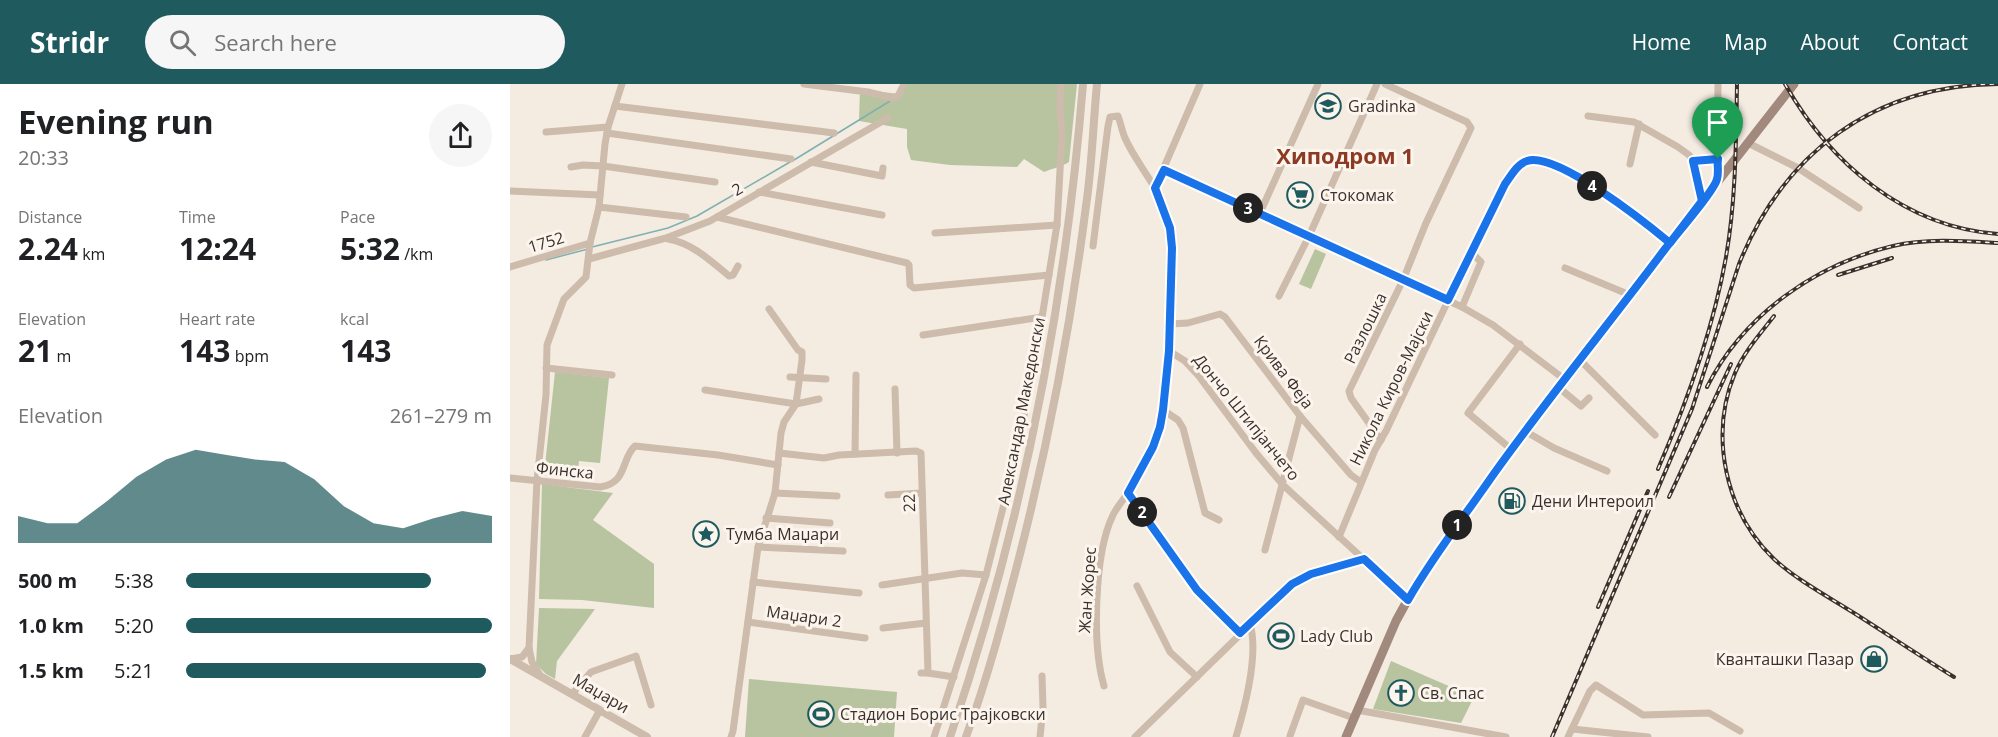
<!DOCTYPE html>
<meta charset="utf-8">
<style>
body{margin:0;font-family:"Open Sans",sans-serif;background:#f6f6f6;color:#202124;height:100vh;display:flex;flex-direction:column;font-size:22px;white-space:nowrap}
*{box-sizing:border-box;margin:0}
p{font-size:20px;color:#757577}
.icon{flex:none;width:33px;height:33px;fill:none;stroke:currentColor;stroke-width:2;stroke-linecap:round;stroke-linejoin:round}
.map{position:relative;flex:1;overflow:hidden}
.panel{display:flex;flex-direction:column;background:#fff;width:510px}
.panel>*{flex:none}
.pin{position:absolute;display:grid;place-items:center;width:51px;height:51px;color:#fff;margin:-62px -26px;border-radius:50% 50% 50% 0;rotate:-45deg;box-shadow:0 0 6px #0007}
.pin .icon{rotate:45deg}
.km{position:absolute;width:30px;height:30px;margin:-15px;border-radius:50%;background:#222;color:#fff;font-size:16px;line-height:30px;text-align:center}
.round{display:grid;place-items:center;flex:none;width:63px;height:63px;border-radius:32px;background:#f6f6f6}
.overview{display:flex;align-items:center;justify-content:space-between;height:102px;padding:0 18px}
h1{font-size:33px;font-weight:700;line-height:45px}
.stats{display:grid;grid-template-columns:repeat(3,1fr);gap:9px;height:102px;padding:6px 18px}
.stats div{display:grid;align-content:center}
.stats b{font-size:30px;font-weight:700}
.stats small{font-size:16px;font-weight:400}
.stats p{font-size:16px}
.chart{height:168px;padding:12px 18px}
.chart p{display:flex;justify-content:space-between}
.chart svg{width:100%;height:108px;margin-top:6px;fill:#1f5a5e;opacity:.7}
ul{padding:0 18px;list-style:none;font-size:20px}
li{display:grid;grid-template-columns:96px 72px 1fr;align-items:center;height:45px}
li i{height:15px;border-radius:8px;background:#1f5a5e}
header{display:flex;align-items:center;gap:36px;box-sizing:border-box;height:84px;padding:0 30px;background:#1f5a5e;color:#fff}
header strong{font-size:28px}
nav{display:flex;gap:33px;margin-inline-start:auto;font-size:21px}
.search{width:420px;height:54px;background:#f6f6f6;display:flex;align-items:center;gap:15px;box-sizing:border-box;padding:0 21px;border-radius:33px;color:#757577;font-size:22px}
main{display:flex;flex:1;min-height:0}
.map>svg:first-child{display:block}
.green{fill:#b8c4a0}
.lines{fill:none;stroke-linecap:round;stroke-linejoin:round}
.stream{stroke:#7fb0b2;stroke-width:1.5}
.minor{stroke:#cdbbac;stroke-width:7}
.tertiary{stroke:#cdbbac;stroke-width:8}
.secondary{stroke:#a18a7d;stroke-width:9}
.rail-casing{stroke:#3b302b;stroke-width:4}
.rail{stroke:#fbf5ee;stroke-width:1.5;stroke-dasharray:4.5;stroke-linecap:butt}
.route-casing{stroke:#fff;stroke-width:12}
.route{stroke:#1a73e8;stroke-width:8}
.labels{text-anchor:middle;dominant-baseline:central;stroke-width:6;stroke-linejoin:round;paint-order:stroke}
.poi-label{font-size:16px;fill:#3b302b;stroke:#fbf5ee;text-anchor:start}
.street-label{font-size:16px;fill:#3b302b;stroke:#fbf5ee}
.district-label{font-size:22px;font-weight:bold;fill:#8c3b22;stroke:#fbf5ee}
</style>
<header>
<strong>Stridr</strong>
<div class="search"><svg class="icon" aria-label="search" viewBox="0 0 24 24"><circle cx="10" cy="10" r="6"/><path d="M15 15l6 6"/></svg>Search here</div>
<nav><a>Home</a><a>Map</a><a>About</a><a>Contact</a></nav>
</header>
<main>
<section class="panel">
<div class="overview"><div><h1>Evening run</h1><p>20:33</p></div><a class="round"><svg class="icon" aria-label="share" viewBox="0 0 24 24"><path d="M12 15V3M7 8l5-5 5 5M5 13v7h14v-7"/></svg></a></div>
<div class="stats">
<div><p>Distance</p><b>2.24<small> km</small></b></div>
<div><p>Time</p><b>12:24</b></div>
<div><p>Pace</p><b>5:32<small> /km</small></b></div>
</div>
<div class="stats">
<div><p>Elevation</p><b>21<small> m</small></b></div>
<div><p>Heart rate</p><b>143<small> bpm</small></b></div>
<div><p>kcal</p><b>143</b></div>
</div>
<div class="chart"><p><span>Elevation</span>261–279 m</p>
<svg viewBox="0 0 160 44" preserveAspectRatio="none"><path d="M0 44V33L10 36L20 36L30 27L40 17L50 10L60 6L70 8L80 10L90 11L100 18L110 29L120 36L130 38L140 34L150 31L160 33V44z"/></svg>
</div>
<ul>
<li><b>500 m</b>5:38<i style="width:80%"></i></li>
<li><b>1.0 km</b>5:20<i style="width:100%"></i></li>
<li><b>1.5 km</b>5:21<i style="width:98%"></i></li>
</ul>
</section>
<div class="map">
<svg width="1488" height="653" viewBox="0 0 1488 653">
<rect width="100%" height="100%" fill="#f4ebe1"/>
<g class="green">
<path d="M393 0H567L559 78C551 83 543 84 534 88L514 75 507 83 440 81 401 76 397 63V45L349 37 350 5 388 10Z"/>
<polygon points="805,165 816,170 801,205 789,200"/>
<polygon points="45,288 99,294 90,379 69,377 67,395 34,391"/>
<polygon points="32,400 103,409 83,436 144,480 144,524 72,516 29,515"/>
<polygon points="29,524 85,525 47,577 45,595 36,590 26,580"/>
<polygon points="881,577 964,613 951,639 863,625"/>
<polygon points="239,595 387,608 384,653 235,653"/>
</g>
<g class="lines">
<g class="stream">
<polyline points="284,76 380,17"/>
<polyline points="82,163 158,144 187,132 280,78"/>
<polyline points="36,176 78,165"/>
</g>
<g class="minor">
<polyline points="294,0 358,8 382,14 388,12 394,0"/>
<polyline points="105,22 324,49"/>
<polyline points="1078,32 1124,38 1168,63 1179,71 1183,77 1192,117"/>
<polyline points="36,48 98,43"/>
<polyline points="97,49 281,75"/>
<polyline points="1238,59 1288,84 1349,124"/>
<polyline points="1183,77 1208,75"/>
<polyline points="301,78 372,92 373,84"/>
<polyline points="1120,80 1129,40"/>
<polyline points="61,83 73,81 93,82 205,98"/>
<polyline points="653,85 952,223 983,241 1054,295"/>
<polyline points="1207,96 1208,0"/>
<polyline points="645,104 690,0"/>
<polyline points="0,107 90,111"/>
<polyline points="249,108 372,131"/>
<polyline points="89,123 176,133"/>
<polyline points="750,129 808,0"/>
<polyline points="207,133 397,179 399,181 400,201 404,204 539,191"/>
<polyline points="425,149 547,141"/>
<path d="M158 155C182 159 201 177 219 192L223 191 228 182"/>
<path d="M583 162 598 42 600 33 608 32C611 40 612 47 615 54 622 70 634 86 643 101 648 109 651 118 654 126 670 168 661 244 656 289 655 302 655 317 653 330 646 359 633 384 618 409 613 416 607 423 603 431 584 470 582 561 594 602"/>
<polyline points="79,175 156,154 200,137 378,34"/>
<polyline points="0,183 80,159"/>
<polyline points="1055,184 1120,211"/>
<polyline points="769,212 799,152 867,0"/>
<polyline points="952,223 971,178 961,168"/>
<polyline points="660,240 678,239 710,230 715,233 790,332 841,391 851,398"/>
<polyline points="413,251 532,233"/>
<polyline points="659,267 675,277 688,291 746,369 773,401 898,516"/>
<polyline points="1069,275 1145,351"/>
<polyline points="36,284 102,291"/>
<polyline points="280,293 316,295"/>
<polyline points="1048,303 1071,322 1079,314"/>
<polyline points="385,305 387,369"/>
<polyline points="195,306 286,320 309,315"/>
<polyline points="653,326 668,336 673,344 695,429 709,436"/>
<polyline points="1015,347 1044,364 1097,387"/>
<polyline points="871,356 841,314 839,307 893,196 916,139 961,44 957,38 875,0"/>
<polyline points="1001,365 958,329 1010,260"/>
<polyline points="269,369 314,374 329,371 406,367 411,369 418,589 411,589"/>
<polyline points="345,370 346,291"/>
<path d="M0 394 90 403C118 399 111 374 125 362L208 371 268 381"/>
<polyline points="265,409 327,412"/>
<polyline points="618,409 687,506 730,549"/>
<polyline points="378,411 412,409"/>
<polyline points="256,434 320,439"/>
<polyline points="829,453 865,366 876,347 975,139 995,100 1006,85 1014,77 1025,75 1040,78 1105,116 1160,159"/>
<polyline points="248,463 333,467"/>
<polyline points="755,466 790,332"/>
<polyline points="243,498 349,509"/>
<polyline points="372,501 452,489 476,491"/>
<polyline points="627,502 660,568 687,593"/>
<polyline points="238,538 355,554"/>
<polyline points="373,544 416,539"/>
<polyline points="0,575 12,573 19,564"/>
<polyline points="418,589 444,593"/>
<polyline points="30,591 22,578 19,564 27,396 36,311 37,261 54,215 76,193 80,159 89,123 95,60 98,43 112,0"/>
<polyline points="63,609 81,588 126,572 141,621"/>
<polyline points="847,626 996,653"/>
<polyline points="1062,645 1138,653"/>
<polyline points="780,652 793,616 844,634"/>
<polyline points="75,653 90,626"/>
<polyline points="221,653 223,647 248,463 265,409 271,349 274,338 286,320 292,276 292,268 288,266 259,225"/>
<polyline points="424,653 476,491 495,416 521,301 547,141 552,50 550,26 551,0"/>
<polyline points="530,653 533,623 532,592"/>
<polyline points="625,653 782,500 801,490 854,475"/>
<path d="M726 653C735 623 749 570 740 540"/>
<polyline points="1058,653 1080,607 1086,601 1133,631 1199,629 1230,647"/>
</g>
<g class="tertiary">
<polyline points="0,575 137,653"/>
<path d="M440 653C512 441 555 223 573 0"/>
<path d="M456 653C478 593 494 532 510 470 539 356 561 239 576 122 582 82 583 41 587 0"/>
</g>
<polyline class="secondary" points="836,653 886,537 903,506 941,448 1069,275 1284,0"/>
<g class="rail-casing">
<g id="rail">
<path d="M1275 0C1320 79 1394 143 1488 150"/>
<polyline points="1328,191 1382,174"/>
<path d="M1264 232C1250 250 1234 268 1225 289 1199 351 1215 428 1264 475 1287 496 1317 512 1344 529 1377 550 1410 572 1444 593"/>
<path d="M1197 303C1233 231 1306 180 1383 162 1416 154 1455 157 1488 159"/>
<path d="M1148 385C1177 318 1203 246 1216 173 1226 116 1226 57 1227 0"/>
<polyline points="1159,413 1221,280"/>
<polyline points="1088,523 1138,407"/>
<path d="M1042 653 1182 325 1229 180C1274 68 1365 1 1488 0"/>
</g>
</g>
<use href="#rail" class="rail"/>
</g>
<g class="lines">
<g class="route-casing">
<path id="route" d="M1208 75C1207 81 1209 89 1207 95 1205 106 1164 153 1155 165 1098 241 1038 314 983 391 954 433 923 472 898 516L854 475 801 490 782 500 730 549 687 506 618 409 643 363 650 343 653 326 659 267 662 164 660 144 645 104 654 86 938 216 995 100C1001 92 1007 80 1017 77 1046 67 1136 139 1160 159L1192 117 1183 77 1208 75"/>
</g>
<use href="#route" class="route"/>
</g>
<defs>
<g id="school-ring" transform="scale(1.35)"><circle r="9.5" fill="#fbf5ee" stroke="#1f5a5e" stroke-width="1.5"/><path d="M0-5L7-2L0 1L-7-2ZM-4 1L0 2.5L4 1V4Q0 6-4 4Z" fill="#1f5a5e"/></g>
<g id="supermarket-ring" transform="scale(1.35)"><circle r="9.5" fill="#fbf5ee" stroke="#1f5a5e" stroke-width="1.5"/><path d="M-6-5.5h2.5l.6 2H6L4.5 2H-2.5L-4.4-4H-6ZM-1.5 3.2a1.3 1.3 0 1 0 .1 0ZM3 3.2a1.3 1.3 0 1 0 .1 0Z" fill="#1f5a5e"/></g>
<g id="fuel-ring" transform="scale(1.35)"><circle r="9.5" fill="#fbf5ee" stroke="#1f5a5e" stroke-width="1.5"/><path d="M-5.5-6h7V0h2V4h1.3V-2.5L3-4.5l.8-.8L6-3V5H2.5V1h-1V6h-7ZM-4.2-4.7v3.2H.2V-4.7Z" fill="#1f5a5e"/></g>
<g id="sight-ring" transform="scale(1.35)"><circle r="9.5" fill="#fbf5ee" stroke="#1f5a5e" stroke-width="1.5"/><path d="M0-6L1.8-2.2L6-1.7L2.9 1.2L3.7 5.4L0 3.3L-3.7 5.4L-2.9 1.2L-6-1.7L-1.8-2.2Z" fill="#1f5a5e"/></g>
<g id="stadium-ring" transform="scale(1.35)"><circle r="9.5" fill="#fbf5ee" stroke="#1f5a5e" stroke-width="1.5"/><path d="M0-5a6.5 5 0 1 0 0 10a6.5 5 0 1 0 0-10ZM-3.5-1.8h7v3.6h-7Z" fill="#1f5a5e"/></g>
<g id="shop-ring" transform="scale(1.35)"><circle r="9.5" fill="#fbf5ee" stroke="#1f5a5e" stroke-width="1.5"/><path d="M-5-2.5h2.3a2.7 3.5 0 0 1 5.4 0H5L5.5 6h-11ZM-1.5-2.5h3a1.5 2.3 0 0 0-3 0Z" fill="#1f5a5e"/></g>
<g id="church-ring" transform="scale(1.35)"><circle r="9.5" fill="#fbf5ee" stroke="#1f5a5e" stroke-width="1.5"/><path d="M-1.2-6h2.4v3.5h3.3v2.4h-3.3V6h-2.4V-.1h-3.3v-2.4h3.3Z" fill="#1f5a5e"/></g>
</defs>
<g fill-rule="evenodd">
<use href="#school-ring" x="818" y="22"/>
<use href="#supermarket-ring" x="790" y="111"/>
<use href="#fuel-ring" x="1002" y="417"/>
<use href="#sight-ring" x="196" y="450"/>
<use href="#stadium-ring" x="771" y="552"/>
<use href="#shop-ring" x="1364" y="575"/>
<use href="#church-ring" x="891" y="609"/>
<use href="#stadium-ring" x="311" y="630"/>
</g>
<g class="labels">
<g class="poi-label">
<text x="838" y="22">Gradinka</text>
<text x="810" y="111">Стокомак</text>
<text x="1022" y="417">Дени Интероил</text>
<text x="216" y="450">Тумба Маџари</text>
<text x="790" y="552">Lady Club</text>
<text x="1344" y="575" text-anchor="end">Кванташки Пазар</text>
<text x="910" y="609">Св. Спас</text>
<text x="330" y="630">Стадион Борис Трајковски</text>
</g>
<g class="street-label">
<text transform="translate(227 105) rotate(-31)">2</text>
<text transform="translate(36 158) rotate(-17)">1752</text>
<text transform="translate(855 244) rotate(-64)">Разлошка</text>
<text transform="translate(774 288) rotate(53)">Крива Феја</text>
<text transform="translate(881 304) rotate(-64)">Никола Киров-Мајски</text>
<text transform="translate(511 327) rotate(-79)">Александар Македонски</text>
<text transform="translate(737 333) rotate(51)">Дончо Штипјанчето</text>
<text transform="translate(55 386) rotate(6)">Финска</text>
<text transform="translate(399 419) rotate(-92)">22</text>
<text transform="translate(577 506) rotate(-86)">Жан Жорес</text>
<text transform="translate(294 532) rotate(8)">Маџари 2</text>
<text transform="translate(91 609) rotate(30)">Маџари</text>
</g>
<g class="district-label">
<text x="835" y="71">Хиподром 1</text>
</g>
</g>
</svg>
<div class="pin" style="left:1208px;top:75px;background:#1e9e55"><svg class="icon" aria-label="arrive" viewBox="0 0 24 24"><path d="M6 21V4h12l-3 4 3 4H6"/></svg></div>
<b class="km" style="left:947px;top:441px">1</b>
<b class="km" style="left:632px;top:428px">2</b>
<b class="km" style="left:738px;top:124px">3</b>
<b class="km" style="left:1082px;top:102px">4</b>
</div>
</main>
